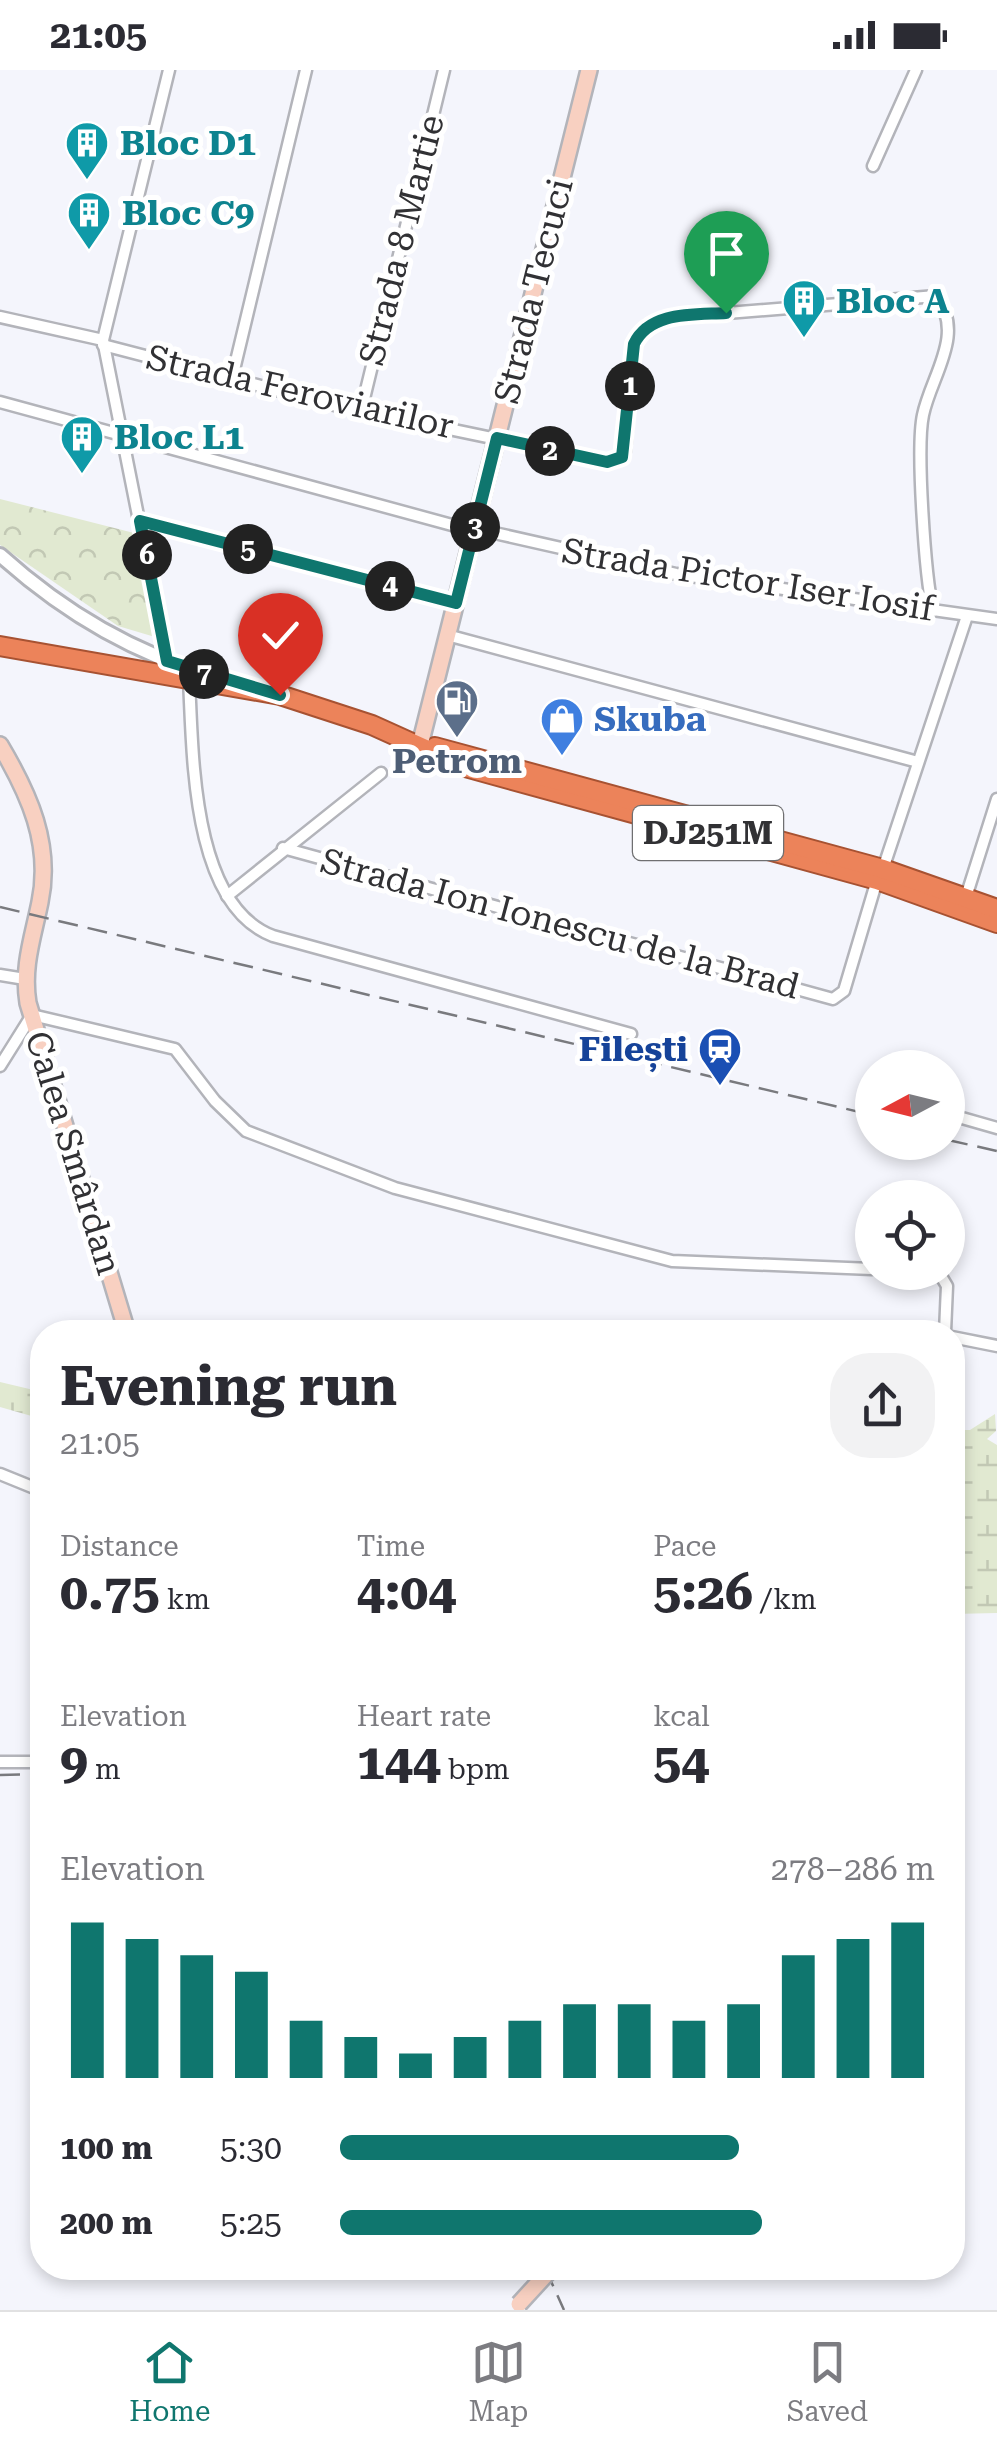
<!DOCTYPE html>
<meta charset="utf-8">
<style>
body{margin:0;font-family:"Roboto Serif",serif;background:#f2f2f3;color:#2b2b33;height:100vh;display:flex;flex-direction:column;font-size:38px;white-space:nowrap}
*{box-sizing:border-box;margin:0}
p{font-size:32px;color:#7c7c81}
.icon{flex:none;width:55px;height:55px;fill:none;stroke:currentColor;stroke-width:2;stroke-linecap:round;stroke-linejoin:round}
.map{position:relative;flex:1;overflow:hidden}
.sheet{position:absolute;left:30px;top:1250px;width:935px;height:960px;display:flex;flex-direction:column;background:#fff;border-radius:40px;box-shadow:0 5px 15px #0003}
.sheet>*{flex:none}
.needle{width:65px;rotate:263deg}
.controls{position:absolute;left:855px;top:980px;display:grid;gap:20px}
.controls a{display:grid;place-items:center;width:110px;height:110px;border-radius:50%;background:#fff;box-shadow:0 5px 15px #0003;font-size:50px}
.pin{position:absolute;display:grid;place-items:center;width:85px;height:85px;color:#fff;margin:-102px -42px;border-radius:50% 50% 50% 0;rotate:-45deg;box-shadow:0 0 10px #0007}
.pin .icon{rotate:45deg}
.km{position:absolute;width:50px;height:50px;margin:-25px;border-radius:50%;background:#222;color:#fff;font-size:28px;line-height:50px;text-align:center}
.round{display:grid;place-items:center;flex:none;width:105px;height:105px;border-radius:40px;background:#f2f2f3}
.headline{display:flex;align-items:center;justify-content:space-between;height:170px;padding:0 30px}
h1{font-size:55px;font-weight:700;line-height:75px}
.metrics{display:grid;grid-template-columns:repeat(3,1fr);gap:15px;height:170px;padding:10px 30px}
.metrics div{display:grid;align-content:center}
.metrics b{font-size:50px;font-weight:700}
.metrics small{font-size:28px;font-weight:400}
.metrics p{font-size:28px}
.chart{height:280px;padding:20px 30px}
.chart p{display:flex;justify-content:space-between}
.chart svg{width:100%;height:180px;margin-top:10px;stroke:#0f766e;stroke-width:6}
ul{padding:0 30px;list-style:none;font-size:32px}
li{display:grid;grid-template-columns:160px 120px 1fr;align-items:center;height:75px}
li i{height:25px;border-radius:12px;background:#0f766e}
.status{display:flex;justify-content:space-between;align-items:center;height:70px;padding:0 50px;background:#fff;direction:ltr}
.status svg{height:28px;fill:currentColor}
.dock{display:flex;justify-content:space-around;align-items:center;height:140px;border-top:2px solid #e1e1e2;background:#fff;font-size:28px;color:#7c7c81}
.dock a{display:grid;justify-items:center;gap:5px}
.dock .on{color:#0f766e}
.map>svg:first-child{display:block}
.wetland{fill:url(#wetland-marsh)}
.park{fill:url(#park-crowns)}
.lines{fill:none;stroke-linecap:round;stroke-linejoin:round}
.stream{stroke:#89bcbd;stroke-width:2.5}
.minor-casing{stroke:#b3b4ba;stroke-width:15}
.tertiary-casing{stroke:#b3b4ba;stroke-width:18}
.secondary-casing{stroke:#b3b4ba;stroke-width:20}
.trunk-casing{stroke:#a75232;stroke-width:22}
.minor{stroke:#fff;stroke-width:10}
.tertiary{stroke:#fff;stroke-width:12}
.secondary{stroke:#f8d0c1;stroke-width:15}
.trunk{stroke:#ec835a;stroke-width:18}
.rail{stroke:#797a7e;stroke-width:2.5;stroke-dasharray:20 10;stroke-linecap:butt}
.secondary-bridge-casing{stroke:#b3b4ba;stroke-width:20;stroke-linecap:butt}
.secondary-bridge{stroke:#f8d0c1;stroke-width:15}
.route-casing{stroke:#fff;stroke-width:20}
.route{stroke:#0f766e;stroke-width:12}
.labels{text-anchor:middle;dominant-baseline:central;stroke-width:10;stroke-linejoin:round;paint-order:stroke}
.shield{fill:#fff;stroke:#6f6f71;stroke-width:2.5}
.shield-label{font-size:32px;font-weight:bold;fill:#313134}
.culture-label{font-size:35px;font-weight:bold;fill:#0d838f;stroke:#fff;text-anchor:start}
.street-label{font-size:35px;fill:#313134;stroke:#fff}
.shop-label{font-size:35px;font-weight:bold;fill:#366cbe;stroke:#fff;text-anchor:start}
.service-label{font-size:35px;font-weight:bold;fill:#4e5e75;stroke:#fff}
.transit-label{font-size:35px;font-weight:bold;fill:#164399;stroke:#fff;text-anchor:end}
</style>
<div class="status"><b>21:05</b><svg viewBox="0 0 49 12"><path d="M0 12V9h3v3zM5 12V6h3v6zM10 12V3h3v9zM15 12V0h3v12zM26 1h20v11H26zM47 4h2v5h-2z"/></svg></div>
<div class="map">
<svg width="997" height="2240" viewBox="0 0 997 2240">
<defs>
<pattern id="wetland-marsh" width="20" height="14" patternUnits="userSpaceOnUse" patternTransform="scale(2.5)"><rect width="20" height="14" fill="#e1e9d1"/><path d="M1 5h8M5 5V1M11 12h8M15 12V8" fill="none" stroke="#c2c8b4"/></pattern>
<pattern id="park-crowns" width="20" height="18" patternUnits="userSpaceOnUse" patternTransform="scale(2.5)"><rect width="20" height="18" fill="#e1e9d1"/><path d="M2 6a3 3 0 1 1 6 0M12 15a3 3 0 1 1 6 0" fill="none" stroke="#c2c8b4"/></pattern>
</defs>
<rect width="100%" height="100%" fill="#f4f5fc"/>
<g class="wetland">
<polygon points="0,1312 42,1322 42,1349 0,1337"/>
<polygon points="995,1344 996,1361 987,1369 997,1375 997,1543 953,1544 953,1360 970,1360"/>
</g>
<polygon class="park" points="0,429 138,464 155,567 118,556 0,475"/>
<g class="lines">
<polyline class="stream" points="587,969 627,978"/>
<g class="minor-casing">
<g id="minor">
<polyline points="873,96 916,0"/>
<polyline points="0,247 103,270"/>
<path d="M103 275 334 335 607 392 622 387 625 381 634 274 648 255 678 247 936 226C966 264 931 306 923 345 916 378 925 506 933 541"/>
<polyline points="232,308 306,0"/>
<polyline points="0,332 474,461"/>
<polyline points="361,341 444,0"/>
<polyline points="140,451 456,533"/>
<polyline points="499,464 676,504 997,549"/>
<polyline points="447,565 918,692"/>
<polyline points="167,591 103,270 169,0"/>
<path d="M189 610C193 684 191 835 273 866L631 964"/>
<polyline points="283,778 833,929 844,921 877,810"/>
<polyline points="883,799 967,546"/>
<polyline points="227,826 381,703"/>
<polyline points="966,827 997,729"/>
<polyline points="0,905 25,909"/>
<polyline points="0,996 32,945 175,979 215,1031 246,1061 395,1118 672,1191 872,1199"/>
<polyline points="948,1044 997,1058"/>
<polyline points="929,1202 941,1206 947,1216 945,1262"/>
<polyline points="952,1267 997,1276"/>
<polyline points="0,1404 42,1421"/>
<polyline points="0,1692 42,1692"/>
</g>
</g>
<g class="tertiary-casing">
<path id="tertiary" d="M0 485C62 541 132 583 213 606"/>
</g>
<g class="secondary-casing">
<g id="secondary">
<path d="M0 675C29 724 52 774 40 832 33 867 22 897 28 933L127 1262"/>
<polyline points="420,675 589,0"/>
</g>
</g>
<g class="trunk-casing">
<g id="trunk">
<polyline points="0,576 280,625 372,655 465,697 877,810 997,853"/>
<polyline points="435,677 883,799 997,839"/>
</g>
</g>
<use href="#minor" class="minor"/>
<use href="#tertiary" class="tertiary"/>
<use href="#secondary" class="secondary"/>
<use href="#trunk" class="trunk"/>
<g class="rail">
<polyline points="0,837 872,1045"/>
<polyline points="948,1070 997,1081"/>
<polyline points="0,1705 42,1704"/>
<polyline points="545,2198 564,2240"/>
</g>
<g class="secondary-bridge-casing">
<polyline id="secondary-bridge" points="519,2234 552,2198"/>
</g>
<use href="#secondary-bridge" class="secondary-bridge"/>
</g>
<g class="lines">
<g class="route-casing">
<path id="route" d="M280 625 167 591 140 451 456 533 497 368 607 392 622 387 634 274C650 241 694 245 726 243"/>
</g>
<use href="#route" class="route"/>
</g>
<defs>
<g id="building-pin" transform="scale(2.25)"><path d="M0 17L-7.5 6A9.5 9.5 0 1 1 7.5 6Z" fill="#0f9aa8" stroke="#fff"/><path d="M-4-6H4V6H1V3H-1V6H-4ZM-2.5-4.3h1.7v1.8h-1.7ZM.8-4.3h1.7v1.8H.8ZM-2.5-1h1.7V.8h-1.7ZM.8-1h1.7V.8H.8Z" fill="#fff"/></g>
<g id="fuel-pin" transform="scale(2.25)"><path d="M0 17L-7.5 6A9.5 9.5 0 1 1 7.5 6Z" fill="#5c6f8a" stroke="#fff"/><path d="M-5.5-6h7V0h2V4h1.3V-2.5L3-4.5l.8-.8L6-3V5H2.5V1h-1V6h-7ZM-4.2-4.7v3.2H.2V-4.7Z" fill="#fff"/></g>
<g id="shop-pin" transform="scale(2.25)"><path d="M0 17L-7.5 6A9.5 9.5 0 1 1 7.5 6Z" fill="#3f7fe0" stroke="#fff"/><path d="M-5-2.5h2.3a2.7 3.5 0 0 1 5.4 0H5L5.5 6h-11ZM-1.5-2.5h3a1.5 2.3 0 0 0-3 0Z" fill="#fff"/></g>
<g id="station-pin" transform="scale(2.25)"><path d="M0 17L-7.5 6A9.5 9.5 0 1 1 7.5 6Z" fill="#1a4fb4" stroke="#fff"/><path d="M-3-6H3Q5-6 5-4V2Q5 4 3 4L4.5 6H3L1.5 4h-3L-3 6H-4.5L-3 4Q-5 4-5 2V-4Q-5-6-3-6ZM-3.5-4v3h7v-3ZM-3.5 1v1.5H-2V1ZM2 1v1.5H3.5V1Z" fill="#fff"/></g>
</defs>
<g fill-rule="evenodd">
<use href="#building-pin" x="87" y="73"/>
<use href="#building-pin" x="89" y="143"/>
<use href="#building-pin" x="804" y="231"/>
<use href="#building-pin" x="82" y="367"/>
<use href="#fuel-pin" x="457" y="631"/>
<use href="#shop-pin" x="562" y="649"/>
<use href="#station-pin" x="720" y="979"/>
</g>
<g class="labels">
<rect class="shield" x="633" y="736" width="150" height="54" rx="8"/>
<g class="shield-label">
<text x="708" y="763">DJ251M</text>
</g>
<g class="culture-label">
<text x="120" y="73">Bloc D1</text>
<text x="122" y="143">Bloc C9</text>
<text x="836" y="231">Bloc A</text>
<text x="114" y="367">Bloc L1</text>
</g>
<g class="street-label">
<text transform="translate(402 170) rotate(-76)">Strada 8 Martie</text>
<text transform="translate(534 221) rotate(-76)">Strada Tecuci</text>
<text transform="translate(300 322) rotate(13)">Strada Feroviarilor</text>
<text transform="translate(748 510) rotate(9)">Strada Pictor Iser Iosif</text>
<text transform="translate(560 854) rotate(15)">Strada Ion Ionescu de la Brad</text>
<text transform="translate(73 1083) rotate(73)">Calea Smârdan</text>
</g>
<g class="shop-label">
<text x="594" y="649">Skuba</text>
</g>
<g class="service-label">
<text x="457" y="691">Petrom</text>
</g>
<g class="transit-label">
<text x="688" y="979">Filești</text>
</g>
</g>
</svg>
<div class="controls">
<a><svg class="needle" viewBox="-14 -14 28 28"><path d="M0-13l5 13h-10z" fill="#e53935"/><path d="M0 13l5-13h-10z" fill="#7c7c81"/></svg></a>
<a><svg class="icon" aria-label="locate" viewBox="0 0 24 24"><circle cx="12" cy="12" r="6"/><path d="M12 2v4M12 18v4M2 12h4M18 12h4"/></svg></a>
</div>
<div class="pin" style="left:726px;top:243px;background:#1e9e55"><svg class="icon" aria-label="arrive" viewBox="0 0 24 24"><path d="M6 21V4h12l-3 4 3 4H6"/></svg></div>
<div class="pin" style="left:280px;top:625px;background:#d93025"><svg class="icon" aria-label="check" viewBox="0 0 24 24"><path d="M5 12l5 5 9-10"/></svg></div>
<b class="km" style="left:630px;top:316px">1</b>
<b class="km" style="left:550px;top:381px">2</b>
<b class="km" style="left:475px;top:457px">3</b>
<b class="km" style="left:390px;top:516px">4</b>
<b class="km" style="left:248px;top:479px">5</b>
<b class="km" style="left:147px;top:485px">6</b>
<b class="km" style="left:204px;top:604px">7</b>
<section class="sheet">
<div class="headline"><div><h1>Evening run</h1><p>21:05</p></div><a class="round"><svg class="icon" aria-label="share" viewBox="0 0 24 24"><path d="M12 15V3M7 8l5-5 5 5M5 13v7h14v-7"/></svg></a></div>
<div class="metrics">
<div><p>Distance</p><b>0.75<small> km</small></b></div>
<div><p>Time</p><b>4:04</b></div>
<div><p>Pace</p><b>5:26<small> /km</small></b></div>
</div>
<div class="metrics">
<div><p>Elevation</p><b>9<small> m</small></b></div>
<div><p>Heart rate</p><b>144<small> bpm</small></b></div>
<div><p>kcal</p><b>54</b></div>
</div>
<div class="chart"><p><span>Elevation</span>278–286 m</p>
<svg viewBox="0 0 160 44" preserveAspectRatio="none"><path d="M5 44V6M15 44V10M25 44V14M35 44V18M45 44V30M55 44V34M65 44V38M75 44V34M85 44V30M95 44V26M105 44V26M115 44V30M125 44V26M135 44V14M145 44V10M155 44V6"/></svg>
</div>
<ul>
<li><b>100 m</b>5:30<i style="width:67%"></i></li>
<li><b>200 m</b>5:25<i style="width:71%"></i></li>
</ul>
</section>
</div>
<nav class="dock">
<a class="on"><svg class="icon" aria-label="home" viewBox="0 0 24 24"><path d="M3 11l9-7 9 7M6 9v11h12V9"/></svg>Home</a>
<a><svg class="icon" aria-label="map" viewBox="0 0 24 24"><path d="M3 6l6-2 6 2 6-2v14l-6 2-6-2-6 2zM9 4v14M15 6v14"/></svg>Map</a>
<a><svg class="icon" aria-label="saved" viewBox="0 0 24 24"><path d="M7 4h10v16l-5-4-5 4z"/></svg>Saved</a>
</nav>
